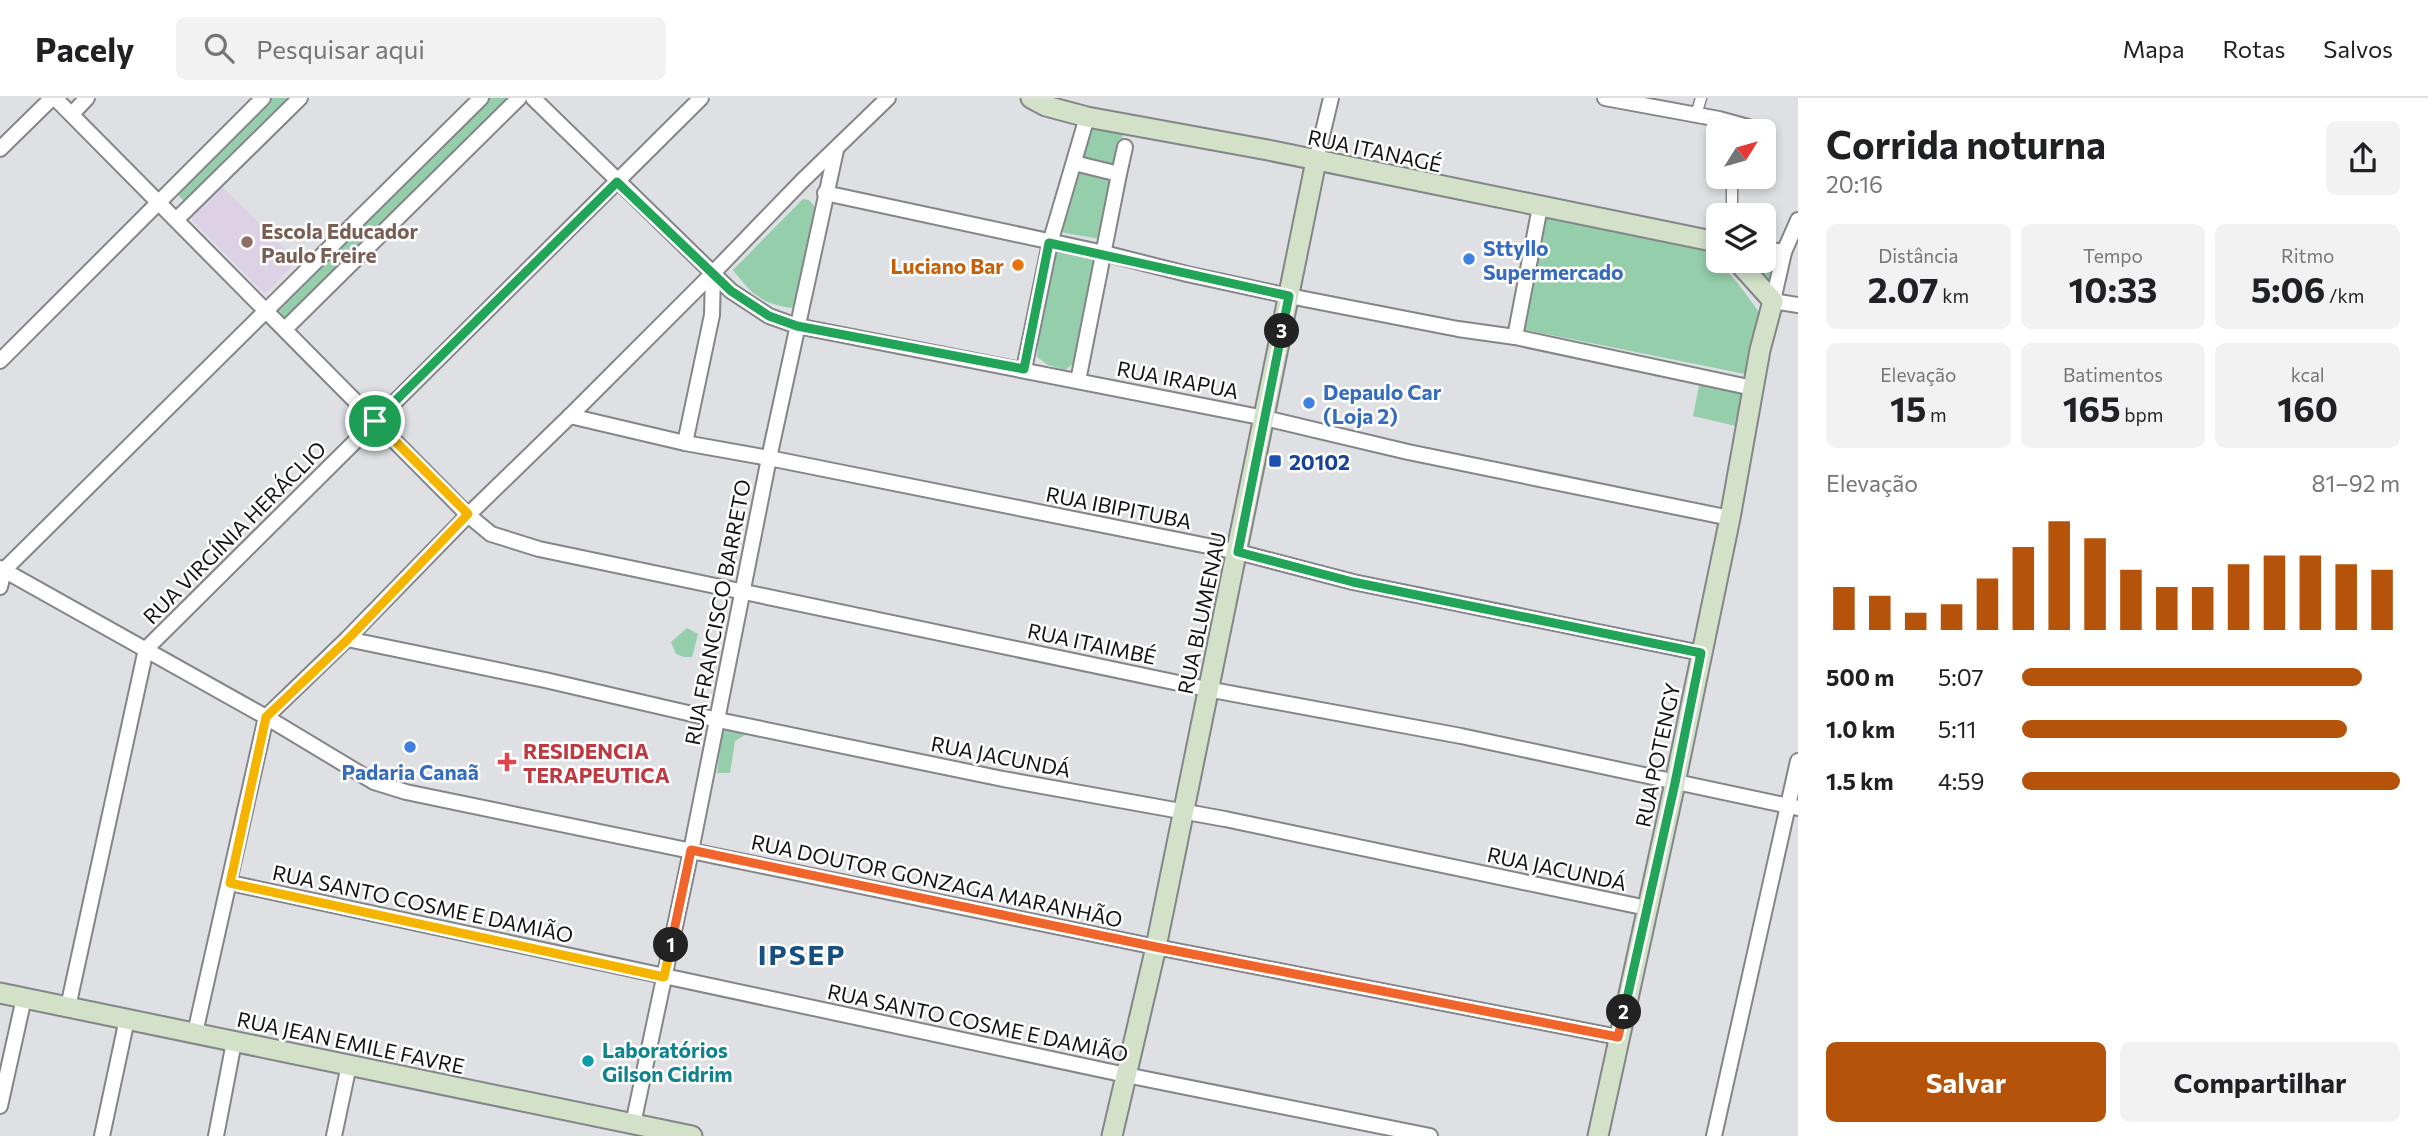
<!DOCTYPE html>
<html lang="pt">
<meta charset="utf-8">
<style>
body{margin:0;font-family:Commissioner,sans-serif;background:#f2f2f2;color:#202124;height:100vh;display:flex;flex-direction:column;font-size:26px;white-space:nowrap}
*{box-sizing:border-box;margin:0}
p{font-size:23px;color:#757577}
.icon{flex:none;width:38px;height:38px;fill:none;stroke:currentColor;stroke-width:2;stroke-linecap:round;stroke-linejoin:round}
.map{position:relative;flex:1;overflow:hidden}
.drawer{display:flex;flex-direction:column;background:#fff;width:630px}
.drawer>*{flex:none}
.needle{width:46px;rotate:53deg}
.buttons{position:absolute;left:1706px;top:21px;display:grid;gap:14px}
.buttons a{display:grid;place-items:center;width:70px;height:70px;border-radius:10px;background:#fff;box-shadow:0 4px 10px #0003;font-size:35px}
.pin{position:absolute;display:grid;place-items:center;width:60px;height:60px;color:#fff;margin:-30px;border:4px solid #fff;border-radius:50%;box-shadow:0 2px 7px #0007}
.km{position:absolute;width:35px;height:35px;margin:-18px;border-radius:50%;background:#222;color:#fff;font-size:19px;line-height:35px;text-align:center}
.round{display:grid;place-items:center;flex:none;width:74px;height:74px;border-radius:10px;background:#f2f2f2}
.overview{display:flex;align-items:center;justify-content:space-between;height:119px;padding:0 28px}
h1{font-size:38px;font-weight:700;line-height:52px}
.figures{display:grid;grid-template-columns:repeat(3,1fr);gap:10px;height:119px;padding:7px 28px}
.figures div{display:grid;align-content:center;border-radius:10px;background:#f2f2f2;text-align:center}
.figures b{font-size:35px;font-weight:700}
.figures small{font-size:19px;font-weight:400}
.figures p{font-size:19px}
.chart{height:196px;padding:14px 28px}
.chart p{display:flex;justify-content:space-between}
.chart svg{width:100%;height:126px;margin-top:7px;stroke:#b45309;stroke-width:6}
.button{display:flex;gap:14px;margin-top:auto;padding:14px 28px}
.button a{flex:1;height:80px;border-radius:10px;background:#b45309;color:#fff;font-size:28px;font-weight:700;line-height:80px;text-align:center}
.button a+a{background:#f2f2f2;color:#202124}
ul{padding:0 28px;list-style:none;font-size:23px}
li{display:grid;grid-template-columns:112px 84px 1fr;align-items:center;height:52px}
li i{height:18px;border-radius:9px;background:#b45309}
header{display:flex;align-items:center;gap:42px;box-sizing:border-box;height:98px;padding:0 35px;background:#fff;border-bottom:2px solid #e0e0e0}
header strong{font-size:33px}
nav{display:flex;gap:38px;margin-inline-start:auto;font-size:24px}
.search{width:490px;height:63px;background:#f2f2f2;display:flex;align-items:center;gap:18px;box-sizing:border-box;padding:0 24px;border-radius:10px;color:#757577;font-size:26px}
main{display:flex;flex:1;min-height:0}
.map>svg:first-child{display:block}
.education{fill:#ddd1e5}
.green{fill:#95ceaa}
.lines{fill:none;stroke-linecap:round;stroke-linejoin:round}
.pedestrian-casing{stroke:#848588;stroke-width:13}
.minor-casing{stroke:#848588;stroke-width:18}
.secondary-casing{stroke:#848588;stroke-width:23}
.pedestrian{stroke:#fff;stroke-width:10}
.minor{stroke:#fff;stroke-width:14}
.secondary{stroke:#d3e1c8;stroke-width:19}
.split-1-casing{stroke:#fff;stroke-width:14}
.split-2-casing{stroke:#fff;stroke-width:14}
.split-3-casing{stroke:#fff;stroke-width:14}
.split-4-casing{stroke:#fff;stroke-width:14}
.split-1{stroke:#f5b400;stroke-width:9}
.split-2{stroke:#f0652b;stroke-width:9}
.split-3{stroke:#22a559;stroke-width:9}
.split-4{stroke:#22a559;stroke-width:9}
.education-dot{fill:#8d6e63;stroke:#fff;stroke-width:2.5}
.shop-dot{fill:#3f7fe0;stroke:#fff;stroke-width:2.5}
.food-dot{fill:#e8710a;stroke:#fff;stroke-width:2.5}
.transit-dot{fill:#1a4fb4;stroke:#fff;stroke-width:2.5}
.health-dot{fill:#e0444e;stroke:#fff;stroke-width:2.5}
.culture-dot{fill:#0f9aa8;stroke:#fff;stroke-width:2.5}
.labels{text-anchor:middle;dominant-baseline:central;stroke-width:5;stroke-linejoin:round;paint-order:stroke}
.street-label{font-size:21px;fill:#141415;stroke:#fff}
.education-label{font-size:21px;font-weight:bold;fill:#785e54;stroke:#fff;text-anchor:start}
.shop-label{font-size:21px;font-weight:bold;fill:#366cbe;stroke:#fff;text-anchor:start}
.food-label{font-size:21px;font-weight:bold;fill:#c56008;stroke:#fff;text-anchor:end}
.transit-label{font-size:21px;font-weight:bold;fill:#164399;stroke:#fff;text-anchor:start}
.health-label{font-size:21px;font-weight:bold;fill:#be3a42;stroke:#fff;text-anchor:start}
.culture-label{font-size:21px;font-weight:bold;fill:#0d838f;stroke:#fff;text-anchor:start}
.district-label{font-size:28px;font-weight:bold;letter-spacing:2px;fill:#164f80;stroke:#fff}
</style>
<header>
<strong>Pacely</strong>
<div class="search"><svg class="icon" aria-label="search" viewBox="0 0 24 24"><circle cx="10" cy="10" r="6"/><path d="M15 15l6 6"/></svg>Pesquisar aqui</div>
<nav><a>Mapa</a><a>Rotas</a><a>Salvos</a></nav>
</header>
<main>
<div class="map">
<svg width="1798" height="1038" viewBox="0 0 1798 1038">
<rect width="100%" height="100%" fill="#dee0e3"/>
<polygon class="education" points="221,88 298,163 267,194 264,195 192,122 191,116"/>
<g class="green">
<polygon points="269,0 288,0 184,103 176,95"/>
<polygon points="486,0 509,0 287,227 271,213"/>
<polygon points="1090,27 1124,31 1103,140 1100,141 1065,135 1060,132"/>
<path d="M803 101 809 102 816 110 794 210C762 207 752 196 733 172Z"/>
<path d="M1545 110 1698 148C1727 167 1743 192 1763 220L1751 275 1745 276 1526 232 1520 224Z"/>
<polygon points="1053,149 1098,155 1080,246 1073,266 1065,272 1048,267 1037,259 1041,218"/>
<polygon points="1764,155 1773,169 1769,197 1746,163 1764,163"/>
<polygon points="1700,283 1745,295 1736,328 1693,318"/>
<polygon points="687,530 698,536 692,559 684,559 676,556 671,544"/>
<polygon points="723,628 744,633 745,637 735,643 730,675 717,675"/>
</g>
<g class="lines">
<g class="pedestrian-casing">
<g id="pedestrian">
<polyline points="1696,17 1701,0"/>
<polyline points="1719,21 1726,33"/>
<polyline points="1732,79 1732,117"/>
</g>
</g>
<g class="minor-casing">
<g id="minor">
<polyline points="55,0 468,417 491,436 539,451 1207,591 1461,638 1798,710"/>
<polyline points="533,0 731,193 769,218 797,228 1265,320 1408,354 1730,420"/>
<polyline points="1605,0 1719,21 1748,29"/>
<polyline points="72,16 87,0"/>
<polyline points="0,51 52,0"/>
<polyline points="1316,63 1331,0"/>
<polyline points="1074,65 1119,76 1078,283"/>
<polyline points="1119,76 1125,49"/>
<polyline points="825,95 1104,155 1187,176 1289,198 1458,231 1515,239 1753,290"/>
<polyline points="177,121 300,0"/>
<polyline points="1798,122 1784,154 1773,203 1798,207"/>
<polyline points="1764,151 1784,154"/>
<polyline points="285,231 519,0"/>
<polyline points="1515,239 1540,109"/>
<polyline points="0,263 263,0"/>
<polyline points="1024,271 1050,145 1087,19"/>
<polyline points="570,318 685,345 769,360 1238,454 1353,484 1701,555"/>
<polyline points="685,345 712,217 713,175"/>
<polyline points="0,470 266,619 374,684 406,694 1156,849 1618,939"/>
<polyline points="4,472 481,0"/>
<polyline points="0,489 4,472"/>
<polyline points="347,541 545,582 718,622 1003,681 1225,721 1647,810"/>
<polyline points="230,785 1126,977 1430,1038"/>
<polyline points="68,909 146,551 701,0"/>
<polyline points="195,935 266,619 347,541 468,417 570,318 713,175 802,83 888,0"/>
<polyline points="0,1008 24,900"/>
<polyline points="633,1026 691,753 769,360 836,52"/>
<polyline points="102,1038 127,921"/>
<polyline points="216,1038 234,944"/>
<polyline points="334,1038 349,967"/>
<polyline points="1714,1038 1798,663"/>
</g>
</g>
<g class="secondary-casing">
<g id="secondary">
<polyline points="1031,0 1046,8 1087,19 1268,52 1712,143 1718,147"/>
<polyline points="0,895 692,1038"/>
<polyline points="1112,1038 1156,849 1316,63"/>
<polyline points="1598,1038 1675,685 1730,420 1760,252 1773,203 1737,163"/>
</g>
</g>
<use href="#pedestrian" class="pedestrian"/>
<use href="#minor" class="minor"/>
<use href="#secondary" class="secondary"/>
</g>
<g class="lines">
<g class="split-1-casing">
<polyline id="split-1" points="375,323 468,416 348,541 266,619 230,785 664,879 671,847"/>
</g>
<g class="split-2-casing">
<polyline id="split-2" points="671,847 691,752 1156,849 1618,939 1624,914"/>
</g>
<g class="split-3-casing">
<polyline id="split-3" points="1282,233 1238,454 1353,484 1701,555 1675,685 1624,914"/>
</g>
<g class="split-4-casing">
<polyline id="split-4" points="375,323 617,84 731,193 769,218 797,228 1024,271 1049,145 1289,198 1282,233"/>
</g>
<use href="#split-1" class="split-1"/>
<use href="#split-2" class="split-2"/>
<use href="#split-3" class="split-3"/>
<use href="#split-4" class="split-4"/>
</g>
<circle class="education-dot" cx="247" cy="144" r="7"/>
<g class="shop-dot">
<circle cx="1469" cy="161" r="7"/>
<circle cx="1309" cy="305" r="7"/>
<circle cx="410" cy="649" r="7"/>
</g>
<circle class="food-dot" cx="1018" cy="167" r="7"/>
<rect class="transit-dot" x="1268" y="356" width="14" height="14" rx="3.5"/>
<path class="health-dot" d="M503.5 653.5h7v7h7v7h-7v7h-7v-7h-7v-7h7z"/>
<circle class="culture-dot" cx="588" cy="963" r="7"/>
<g class="labels">
<g class="street-label">
<text transform="translate(1375 52) rotate(12)">RUA ITANAGÉ</text>
<text transform="translate(1178 281) rotate(11)">RUA IRAPUA</text>
<text transform="translate(1119 409) rotate(11)">RUA IBIPITUBA</text>
<text transform="translate(234 434) rotate(-45)">RUA VIRGÍNIA HERÁCLIO</text>
<text transform="translate(717 514) rotate(-79)">RUA FRANCISCO BARRETO</text>
<text transform="translate(1201 515) rotate(-78)">RUA BLUMENAU</text>
<text transform="translate(1092 545) rotate(12)">RUA ITAIMBÉ</text>
<text transform="translate(1657 657) rotate(-78)">RUA POTENGY</text>
<text transform="translate(1001 658) rotate(11)">RUA JACUNDÁ</text>
<text transform="translate(1557 770) rotate(12)">RUA JACUNDÁ</text>
<text transform="translate(937 782) rotate(12)">RUA DOUTOR GONZAGA MARANHÃO</text>
<text transform="translate(423 805) rotate(12)">RUA SANTO COSME E DAMIÃO</text>
<text transform="translate(978 924) rotate(12)">RUA SANTO COSME E DAMIÃO</text>
<text transform="translate(351 944) rotate(12)">RUA JEAN EMILE FAVRE</text>
</g>
<g class="education-label">
<text x="261" y="132">Escola Educador<tspan x="261" dy="24">Paulo Freire</tspan></text>
</g>
<g class="shop-label">
<text x="1483" y="149">Sttyllo<tspan x="1483" dy="24">Supermercado</tspan></text>
<text x="1323" y="293">Depaulo Car<tspan x="1323" dy="24">(Loja 2)</tspan></text>
<text x="410" y="673" text-anchor="middle">Padaria Canaã</text>
</g>
<g class="food-label">
<text x="1004" y="167">Luciano Bar</text>
</g>
<g class="transit-label">
<text x="1289" y="363">20102</text>
</g>
<g class="health-label">
<text x="523" y="652">RESIDENCIA<tspan x="523" dy="24">TERAPEUTICA</tspan></text>
</g>
<g class="culture-label">
<text x="602" y="951">Laboratórios<tspan x="602" dy="24">Gilson Cidrim</tspan></text>
</g>
<g class="district-label">
<text x="802" y="856">IPSEP</text>
</g>
</g>
</svg>
<div class="buttons">
<a><svg class="needle" viewBox="-14 -14 28 28"><path d="M0-13l5 13h-10z" fill="#e53935"/><path d="M0 13l5-13h-10z" fill="#757577"/></svg></a>
<a><svg class="icon" aria-label="layers" viewBox="0 0 24 24"><path d="M12 4l9 5-9 5-9-5zM3 14l9 5 9-5"/></svg></a>
</div>
<div class="pin" style="left:375px;top:323px;background:#1e9e55"><svg class="icon" aria-label="arrive" viewBox="0 0 24 24"><path d="M6 21V4h12l-3 4 3 4H6"/></svg></div>
<b class="km" style="left:671px;top:847px">1</b>
<b class="km" style="left:1624px;top:914px">2</b>
<b class="km" style="left:1282px;top:233px">3</b>
</div>
<section class="drawer">
<div class="overview"><div><h1>Corrida noturna</h1><p>20:16</p></div><a class="round"><svg class="icon" aria-label="share" viewBox="0 0 24 24"><path d="M12 15V3M7 8l5-5 5 5M5 13v7h14v-7"/></svg></a></div>
<div class="figures">
<div><p>Distância</p><b>2.07<small> km</small></b></div>
<div><p>Tempo</p><b>10:33</b></div>
<div><p>Ritmo</p><b>5:06<small> /km</small></b></div>
</div>
<div class="figures">
<div><p>Elevação</p><b>15<small> m</small></b></div>
<div><p>Batimentos</p><b>165<small> bpm</small></b></div>
<div><p>kcal</p><b>160</b></div>
</div>
<div class="chart"><p><span>Elevação</span>81–92 m</p>
<svg viewBox="0 0 160 44" preserveAspectRatio="none"><path d="M5 44V29M15 44V32M25 44V38M35 44V35M45 44V26M55 44V15M65 44V6M75 44V12M85 44V23M95 44V29M105 44V29M115 44V21M125 44V18M135 44V18M145 44V21M155 44V23"/></svg>
</div>
<ul>
<li><b>500 m</b>5:07<i style="width:90%"></i></li>
<li><b>1.0 km</b>5:11<i style="width:86%"></i></li>
<li><b>1.5 km</b>4:59<i style="width:100%"></i></li>
</ul>
<div class="button"><a>Salvar</a><a>Compartilhar</a></div>
</section>
</main>
